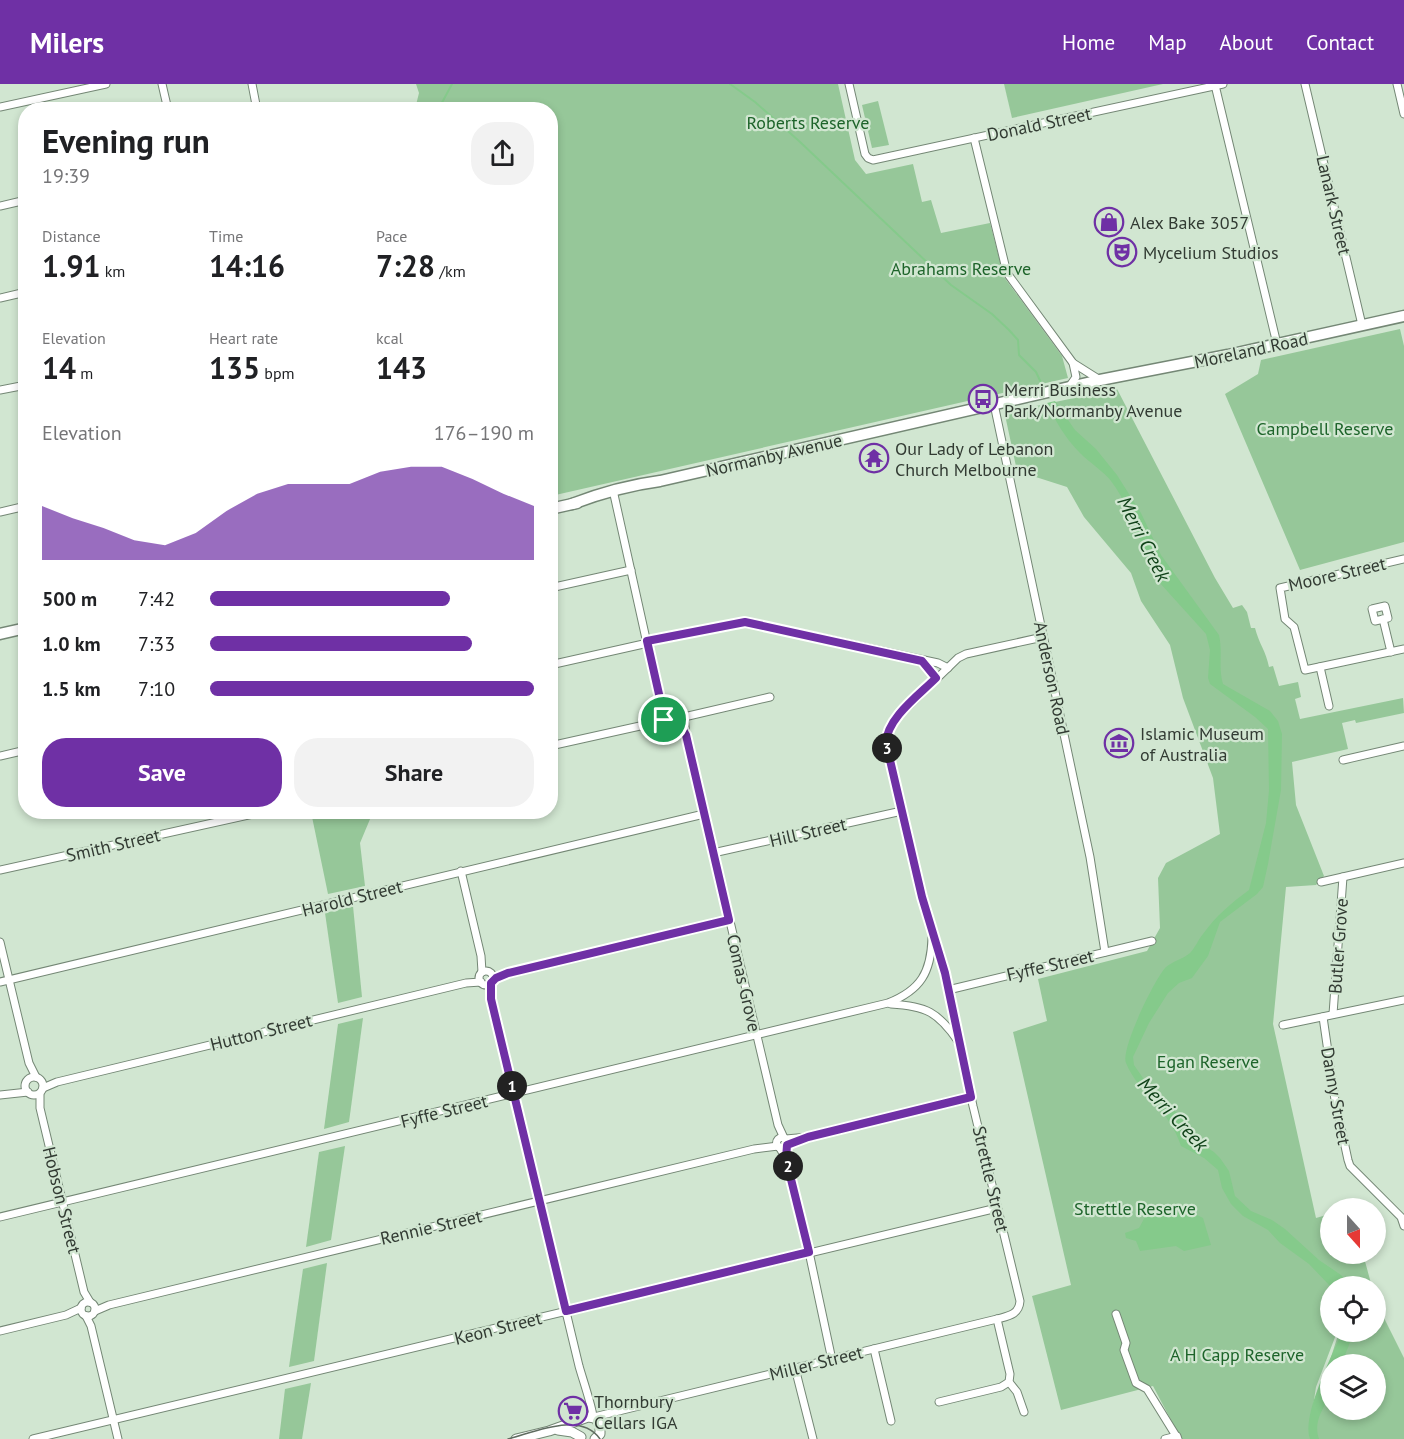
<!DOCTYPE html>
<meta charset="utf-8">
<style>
body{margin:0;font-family:"PT Sans",sans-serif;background:#f2f2f2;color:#202124;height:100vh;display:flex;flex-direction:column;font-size:22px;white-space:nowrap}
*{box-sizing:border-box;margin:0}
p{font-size:20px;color:#757577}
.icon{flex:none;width:33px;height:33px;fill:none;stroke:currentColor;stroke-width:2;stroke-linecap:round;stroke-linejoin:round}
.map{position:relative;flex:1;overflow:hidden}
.sheet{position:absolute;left:18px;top:18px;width:540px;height:717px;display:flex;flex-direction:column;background:#fff;border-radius:24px;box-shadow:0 3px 9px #0003}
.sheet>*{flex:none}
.needle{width:39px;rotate:159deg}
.controls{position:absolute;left:1320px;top:1114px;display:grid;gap:12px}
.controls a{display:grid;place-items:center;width:66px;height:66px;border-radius:50%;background:#fff;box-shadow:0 3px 9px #0003;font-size:30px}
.pin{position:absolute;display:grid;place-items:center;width:51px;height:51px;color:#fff;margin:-26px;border:3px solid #fff;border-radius:50%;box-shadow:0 2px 6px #0007}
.km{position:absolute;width:30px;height:30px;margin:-15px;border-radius:50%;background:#222;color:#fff;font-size:16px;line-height:30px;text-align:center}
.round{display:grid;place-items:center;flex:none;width:63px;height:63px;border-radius:24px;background:#f2f2f2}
.head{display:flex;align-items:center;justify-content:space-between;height:102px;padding:0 24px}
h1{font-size:33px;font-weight:700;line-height:45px}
.stats{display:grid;grid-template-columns:repeat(3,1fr);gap:9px;height:102px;padding:6px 24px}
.stats div{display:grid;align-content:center}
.stats b{font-size:30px;font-weight:700}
.stats small{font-size:16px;font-weight:400}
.stats p{font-size:16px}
.chart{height:168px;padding:12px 24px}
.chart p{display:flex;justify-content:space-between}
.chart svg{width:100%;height:108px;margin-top:6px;fill:#6f30a5;opacity:.7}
.primary-button{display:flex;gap:12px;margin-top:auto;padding:12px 24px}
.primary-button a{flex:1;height:69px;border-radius:24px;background:#6f30a5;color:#fff;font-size:24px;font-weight:700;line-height:69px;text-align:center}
.primary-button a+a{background:#f2f2f2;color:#202124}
ul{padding:0 24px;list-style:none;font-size:20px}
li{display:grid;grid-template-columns:96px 72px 1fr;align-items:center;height:45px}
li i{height:15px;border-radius:8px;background:#6f30a5}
header{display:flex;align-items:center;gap:36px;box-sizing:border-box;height:84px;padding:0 30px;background:#6f30a5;color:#fff}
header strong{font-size:28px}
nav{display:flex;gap:33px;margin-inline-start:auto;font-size:21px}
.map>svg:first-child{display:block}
.green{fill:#96c799;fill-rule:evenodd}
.water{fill:#85ca8b}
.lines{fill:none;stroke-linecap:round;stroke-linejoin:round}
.stream{stroke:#85ca8b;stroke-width:2}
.minor-casing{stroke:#748775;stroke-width:9}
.tertiary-casing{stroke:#748775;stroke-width:11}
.secondary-casing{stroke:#748775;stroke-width:13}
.minor{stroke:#fff;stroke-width:7}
.tertiary{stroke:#fff;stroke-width:9}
.secondary{stroke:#fff;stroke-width:10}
.tram{stroke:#5f6c60;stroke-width:1.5}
.route-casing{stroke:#fff;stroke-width:12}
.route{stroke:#6f30a5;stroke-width:8}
.labels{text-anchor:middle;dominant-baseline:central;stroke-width:4.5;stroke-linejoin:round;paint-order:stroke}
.park-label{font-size:18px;fill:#1d642a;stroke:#d1e6d1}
.street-label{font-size:18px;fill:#323b33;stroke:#d1e6d1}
.poi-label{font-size:18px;fill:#323b33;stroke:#d1e6d1;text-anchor:start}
.water-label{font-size:20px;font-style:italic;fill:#104219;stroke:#d1e6d1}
</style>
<header>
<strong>Milers</strong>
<nav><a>Home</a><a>Map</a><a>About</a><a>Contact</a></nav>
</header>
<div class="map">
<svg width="1404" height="1355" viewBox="0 0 1404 1355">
<rect width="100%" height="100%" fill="#d1e6d1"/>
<g class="green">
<polygon points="416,0 838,0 855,76 866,90 913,80 922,118 931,116 941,149 990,139 1004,193 1062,272 1068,294 551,412 550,26 415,25 419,9"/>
<polygon points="1004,0 1163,0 1012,34"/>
<polygon points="878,17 889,61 872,64 862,21"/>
<polygon points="1400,245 1404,262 1404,458 1300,486 1225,310 1258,290 1261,276"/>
<path d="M1117 305 1215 494 1233 524 1242 521 1247 528 1251 544H1255C1259 560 1266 567 1269 583L1273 582 1279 602 1298 598 1301 613 1295 615 1300 635 1403 614 1404 629 1356 639 1355 636 1342 639 1348 665 1292 678 1296 721 1324 792 1316 801 1286 803 1273 940 1316 1134 1330 1130V1149L1325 1151 1330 1160V1170H1337L1342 1176 1363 1170 1372 1203H1330V1248H1337L1316 1303 1311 1336 1339 1248H1376V1218L1404 1274V1355H1181L1153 1302 1061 1326 1032 1212 1071 1201 1013 948 1047 937 1038 895 1147 867 1160 844 1158 794 1166 779 1220 750 1213 694 1183 614 1170 561 1141 517 1131 489 1084 433 1067 403 1017 387 1005 331 1008 328ZM1330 1281H1376V1326H1330Z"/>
<polygon points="311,728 373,728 360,759 365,802 328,810"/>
<polygon points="353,822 362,913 338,919 325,829"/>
<polygon points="363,934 349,1038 324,1045 338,940"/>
<polygon points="345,1062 331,1156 306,1163 319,1068"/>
<polygon points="327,1179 314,1277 289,1283 303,1185"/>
<polygon points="311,1299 302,1355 279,1355 285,1305"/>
</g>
<g class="water">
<path d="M1055 317 1075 346 1096 365 1117 391 1141 429 1161 471 1219 551C1223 568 1218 584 1223 600L1270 627 1278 637 1282 650 1281 706 1268 780 1263 803 1257 810 1220 838 1208 872 1192 894 1179 899 1168 909 1149 939 1133 973 1134 981 1152 1007 1187 1038 1200 1059 1214 1068 1220 1074 1229 1087 1235 1112 1251 1127 1272 1136 1285 1145 1319 1176 1341 1191 1351 1203H1331L1309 1180 1280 1159 1268 1146 1243 1132 1231 1120 1222 1104 1218 1086 1204 1074 1181 1062C1169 1025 1139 1010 1126 979 1120 966 1155 894 1166 883 1173 877 1183 875 1190 869 1195 864 1198 856 1203 850 1216 832 1231 819 1249 806L1266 739 1269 706 1268 645 1255 633 1210 600 1208 594 1210 566 1206 550 1159 498C1140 466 1134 427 1111 397 1103 387 1090 379 1080 369 1065 354 1056 338 1047 319Z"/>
<polygon points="1183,1124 1203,1134 1211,1161 1184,1167 1176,1162 1140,1167 1136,1157 1126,1154 1125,1149 1139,1144 1145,1133 1177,1129"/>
<path d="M1342 1248H1351C1352 1260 1344 1270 1341 1281H1330C1330 1289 1332 1297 1330 1305 1328 1323 1312 1333 1319 1355H1310C1301 1332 1332 1272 1342 1248Z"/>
</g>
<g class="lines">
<g class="stream">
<polyline points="730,0 755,18 799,57 951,201 992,230 1009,246 1018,256 1019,271 1036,288 1044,305"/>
<polyline points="438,26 452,0"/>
</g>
<g class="minor-casing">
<g id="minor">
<polyline points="162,0 168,26"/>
<polyline points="252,0 257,26"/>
<polyline points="849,0 865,70 868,74 873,76 1223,0"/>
<polyline points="1305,0 1362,241"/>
<polyline points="1397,0 1404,30"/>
<polyline points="1215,1 1277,260"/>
<polyline points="0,23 106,0"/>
<polyline points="974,54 1007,189 1073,279 1100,296"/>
<polyline points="0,122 26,116"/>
<polyline points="0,214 26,208"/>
<polyline points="1069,303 1076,293 1073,279"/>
<polyline points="0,306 26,301"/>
<polyline points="994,320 1090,773 1105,868"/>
<polyline points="613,406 664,636"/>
<polyline points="0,428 26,422"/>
<polyline points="1404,475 1280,504 1285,535 1294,543 1305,586 1404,565"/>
<polyline points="550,504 631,486"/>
<polygon points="1385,522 1388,534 1375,537 1372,525"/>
<polyline points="1383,535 1391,568"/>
<polyline points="647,557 731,540 752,539 938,579 948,584"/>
<polyline points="923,578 936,594"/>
<polyline points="550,581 648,559"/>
<polyline points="1320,583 1329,622"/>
<polyline points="684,633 686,651 766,990 778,1041 784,1054"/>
<polyline points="678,639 685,649"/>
<polyline points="550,662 658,638 669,631 684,633 770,613"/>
<polyline points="0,672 26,666"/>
<polyline points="1343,676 1404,662"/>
<polyline points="713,769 902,727"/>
<polyline points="0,786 262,728"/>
<polyline points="461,787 481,872 482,888"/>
<polyline points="1321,798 1404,779"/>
<polyline points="0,858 29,979 36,993"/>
<circle cx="486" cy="894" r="7"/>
<polyline points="493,896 508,889 729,836"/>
<polyline points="0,898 704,730"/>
<path d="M491 899V915L579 1282C582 1293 593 1325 593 1333"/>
<polyline points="948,906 1152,857"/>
<path d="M891 920C926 922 938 928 958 957"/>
<polyline points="1333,930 1343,793"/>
<polyline points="1323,933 1335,1016 1348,1076 1350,1082 1401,1133 1404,1142"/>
<polyline points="1283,941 1404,916"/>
<circle cx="34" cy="1002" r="9"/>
<polyline points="43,1004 57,998 466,899 481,898"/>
<polyline points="40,1010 40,1024 84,1208 90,1218"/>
<polyline points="0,1011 28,1008"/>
<circle cx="782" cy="1059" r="5.5"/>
<polyline points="786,1055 808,1053 971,1013"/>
<polyline points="780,1064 786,1075 809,1168 832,1276"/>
<path d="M0 1133 888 919C921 906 931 888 932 854"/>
<circle cx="88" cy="1225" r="7"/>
<polyline points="95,1227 109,1221 754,1065 778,1062"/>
<polyline points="1116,1230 1126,1259 1124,1266 1136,1299 1147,1305 1178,1355"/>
<polyline points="86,1232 91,1242 118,1355"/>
<polyline points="997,1235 1010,1290 1009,1298 1017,1308 1024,1328"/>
<polyline points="0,1247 66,1231 81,1224"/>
<polyline points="874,1265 891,1337"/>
<polyline points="795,1284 813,1355"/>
<polyline points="939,1318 1001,1303 1009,1298"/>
<path d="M594 1333 997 1235C1008 1232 1019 1231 1020 1217L973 1022 945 889 922 813 886 655 893 637 958 574 966 570 1043 553"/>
<polyline points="33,1355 997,1124"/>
<polyline points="1165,1355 1177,1352"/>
</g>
</g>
<g class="tertiary-casing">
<g id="tertiary">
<polyline points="558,1346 572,1348 581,1353"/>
<polyline points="516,1355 549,1347 588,1333 595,1334 600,1341 600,1350 595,1355"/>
</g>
</g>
<g class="secondary-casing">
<g id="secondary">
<path d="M572 420C601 409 629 401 660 397L1100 296 1228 271 1404 232"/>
<polyline points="550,425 577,419"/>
<polyline points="0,550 26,544"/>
</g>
</g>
<use href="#minor" class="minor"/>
<use href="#tertiary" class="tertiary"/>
<use href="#secondary" class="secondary"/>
<path class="tram" d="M508 1355C535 1348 580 1327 600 1355"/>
</g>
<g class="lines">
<g class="route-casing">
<path id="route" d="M745 538 922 577 936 594C919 611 887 634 886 659L922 813 945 889 971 1013 808 1053 787 1061 786 1075 809 1168 566 1227 491 915V899L496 894 508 889 729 836 686 651 679 639 665 637 662 631 661 619 647 557Z"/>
</g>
<use href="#route" class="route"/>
</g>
<defs>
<g id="shop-ring" transform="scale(1.5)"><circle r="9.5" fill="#d1e6d1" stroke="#6f30a5" stroke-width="1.5"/><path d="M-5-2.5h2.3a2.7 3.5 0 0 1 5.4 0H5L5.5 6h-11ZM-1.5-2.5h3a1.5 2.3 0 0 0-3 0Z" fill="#6f30a5"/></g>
<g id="theatre-ring" transform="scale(1.5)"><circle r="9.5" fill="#d1e6d1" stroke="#6f30a5" stroke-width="1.5"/><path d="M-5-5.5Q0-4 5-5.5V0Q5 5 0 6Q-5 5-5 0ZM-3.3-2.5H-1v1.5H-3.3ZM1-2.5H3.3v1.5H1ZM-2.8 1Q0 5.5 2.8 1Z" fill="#6f30a5"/></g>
<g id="bus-ring" transform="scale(1.5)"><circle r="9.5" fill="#d1e6d1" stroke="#6f30a5" stroke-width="1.5"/><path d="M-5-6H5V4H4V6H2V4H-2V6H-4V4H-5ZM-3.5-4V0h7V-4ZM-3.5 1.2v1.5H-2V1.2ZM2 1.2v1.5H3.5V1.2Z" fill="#6f30a5"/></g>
<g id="temple-ring" transform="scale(1.5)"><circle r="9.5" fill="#d1e6d1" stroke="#6f30a5" stroke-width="1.5"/><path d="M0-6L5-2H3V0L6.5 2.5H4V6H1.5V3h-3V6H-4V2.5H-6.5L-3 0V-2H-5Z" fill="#6f30a5"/></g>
<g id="museum-ring" transform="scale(1.5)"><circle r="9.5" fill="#d1e6d1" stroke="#6f30a5" stroke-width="1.5"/><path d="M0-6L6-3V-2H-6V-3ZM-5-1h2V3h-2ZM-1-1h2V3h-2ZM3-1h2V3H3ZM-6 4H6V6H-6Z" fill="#6f30a5"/></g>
<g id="supermarket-ring" transform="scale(1.5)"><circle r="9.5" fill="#d1e6d1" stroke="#6f30a5" stroke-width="1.5"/><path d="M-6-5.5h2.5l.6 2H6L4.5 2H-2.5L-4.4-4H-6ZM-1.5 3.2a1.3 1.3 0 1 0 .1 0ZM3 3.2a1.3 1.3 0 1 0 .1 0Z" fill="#6f30a5"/></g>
</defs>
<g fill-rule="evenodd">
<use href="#shop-ring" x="1109" y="138"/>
<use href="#theatre-ring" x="1122" y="168"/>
<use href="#bus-ring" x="983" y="315"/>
<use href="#temple-ring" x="874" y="374"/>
<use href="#museum-ring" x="1119" y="659"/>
<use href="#supermarket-ring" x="573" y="1327"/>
</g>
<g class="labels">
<g class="park-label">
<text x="808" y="38">Roberts Reserve</text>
<text x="961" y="184">Abrahams Reserve</text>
<text x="1325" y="344">Campbell Reserve</text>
<text x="1208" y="977">Egan Reserve</text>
<text x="1135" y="1124">Strettle Reserve</text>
<text x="1237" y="1270">A H Capp Reserve</text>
</g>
<g class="street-label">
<text transform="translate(1039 40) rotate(-12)">Donald Street</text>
<text transform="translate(1334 121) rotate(77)">Lanark Street</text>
<text transform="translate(1251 266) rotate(-12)">Moreland Road</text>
<text transform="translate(774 371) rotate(-13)">Normanby Avenue</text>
<text transform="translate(1337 490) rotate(-13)">Moore Street</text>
<text transform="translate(1052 594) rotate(78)">Anderson Road</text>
<text transform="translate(808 748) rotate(-13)">Hill Street</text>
<text transform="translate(113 761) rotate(-13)">Smith Street</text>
<text transform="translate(352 814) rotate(-14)">Harold Street</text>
<text transform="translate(1338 862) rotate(-86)">Butler Grove</text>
<text transform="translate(1050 881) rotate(-13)">Fyffe Street</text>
<text transform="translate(744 899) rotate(77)">Comas Grove</text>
<text transform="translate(261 948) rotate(-14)">Hutton Street</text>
<text transform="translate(1336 1012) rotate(80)">Danny Street</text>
<text transform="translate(444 1027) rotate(-14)">Fyffe Street</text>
<text transform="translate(991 1095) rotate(77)">Strettle Street</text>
<text transform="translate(62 1116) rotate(76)">Hobson Street</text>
<text transform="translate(431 1143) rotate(-13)">Rennie Street</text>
<text transform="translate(498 1244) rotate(-14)">Keon Street</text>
<text transform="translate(816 1279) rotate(-14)">Miller Street</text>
</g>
<g class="poi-label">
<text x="1130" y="138">Alex Bake 3057</text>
<text x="1143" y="168">Mycelium Studios</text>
<text x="1004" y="305">Merri Business<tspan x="1004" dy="21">Park/Normanby Avenue</tspan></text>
<text x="895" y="364">Our Lady of Lebanon<tspan x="895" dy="21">Church Melbourne</tspan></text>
<text x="1140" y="649">Islamic Museum<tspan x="1140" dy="21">of Australia</tspan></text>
<text x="594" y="1317">Thornbury<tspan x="594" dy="21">Cellars IGA</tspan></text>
</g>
<g class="water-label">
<text transform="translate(1144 455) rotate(63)">Merri Creek</text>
<text transform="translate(1173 1030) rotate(47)">Merri Creek</text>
</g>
</g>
</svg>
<div class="controls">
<a><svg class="needle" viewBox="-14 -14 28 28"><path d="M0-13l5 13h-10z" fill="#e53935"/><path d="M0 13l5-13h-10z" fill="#757577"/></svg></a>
<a><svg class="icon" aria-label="locate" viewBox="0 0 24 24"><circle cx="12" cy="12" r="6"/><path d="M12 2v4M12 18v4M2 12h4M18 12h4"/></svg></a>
<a><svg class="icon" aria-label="layers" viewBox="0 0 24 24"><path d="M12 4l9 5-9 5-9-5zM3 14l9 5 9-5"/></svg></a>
</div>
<div class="pin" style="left:664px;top:636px;background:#1e9e55"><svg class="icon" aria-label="arrive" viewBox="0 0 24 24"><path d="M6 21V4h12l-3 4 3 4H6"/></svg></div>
<b class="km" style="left:512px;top:1002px">1</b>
<b class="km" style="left:788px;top:1082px">2</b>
<b class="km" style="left:887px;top:664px">3</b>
<section class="sheet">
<div class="head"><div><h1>Evening run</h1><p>19:39</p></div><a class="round"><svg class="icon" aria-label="share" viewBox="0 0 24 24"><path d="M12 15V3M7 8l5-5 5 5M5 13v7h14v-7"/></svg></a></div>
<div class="stats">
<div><p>Distance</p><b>1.91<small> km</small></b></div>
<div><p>Time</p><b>14:16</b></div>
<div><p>Pace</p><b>7:28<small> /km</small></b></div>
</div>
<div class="stats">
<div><p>Elevation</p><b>14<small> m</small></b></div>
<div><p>Heart rate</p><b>135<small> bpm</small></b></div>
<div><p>kcal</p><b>143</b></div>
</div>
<div class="chart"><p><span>Elevation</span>176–190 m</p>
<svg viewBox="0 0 160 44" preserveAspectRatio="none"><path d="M0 44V22L10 27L20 31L30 36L40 38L50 33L60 24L70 17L80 13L90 13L100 13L110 8L120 6L130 6L140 11L150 17L160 22V44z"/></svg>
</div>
<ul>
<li><b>500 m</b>7:42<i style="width:74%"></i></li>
<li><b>1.0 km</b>7:33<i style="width:81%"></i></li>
<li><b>1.5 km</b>7:10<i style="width:100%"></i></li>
</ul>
<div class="primary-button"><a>Save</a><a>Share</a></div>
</section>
</div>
